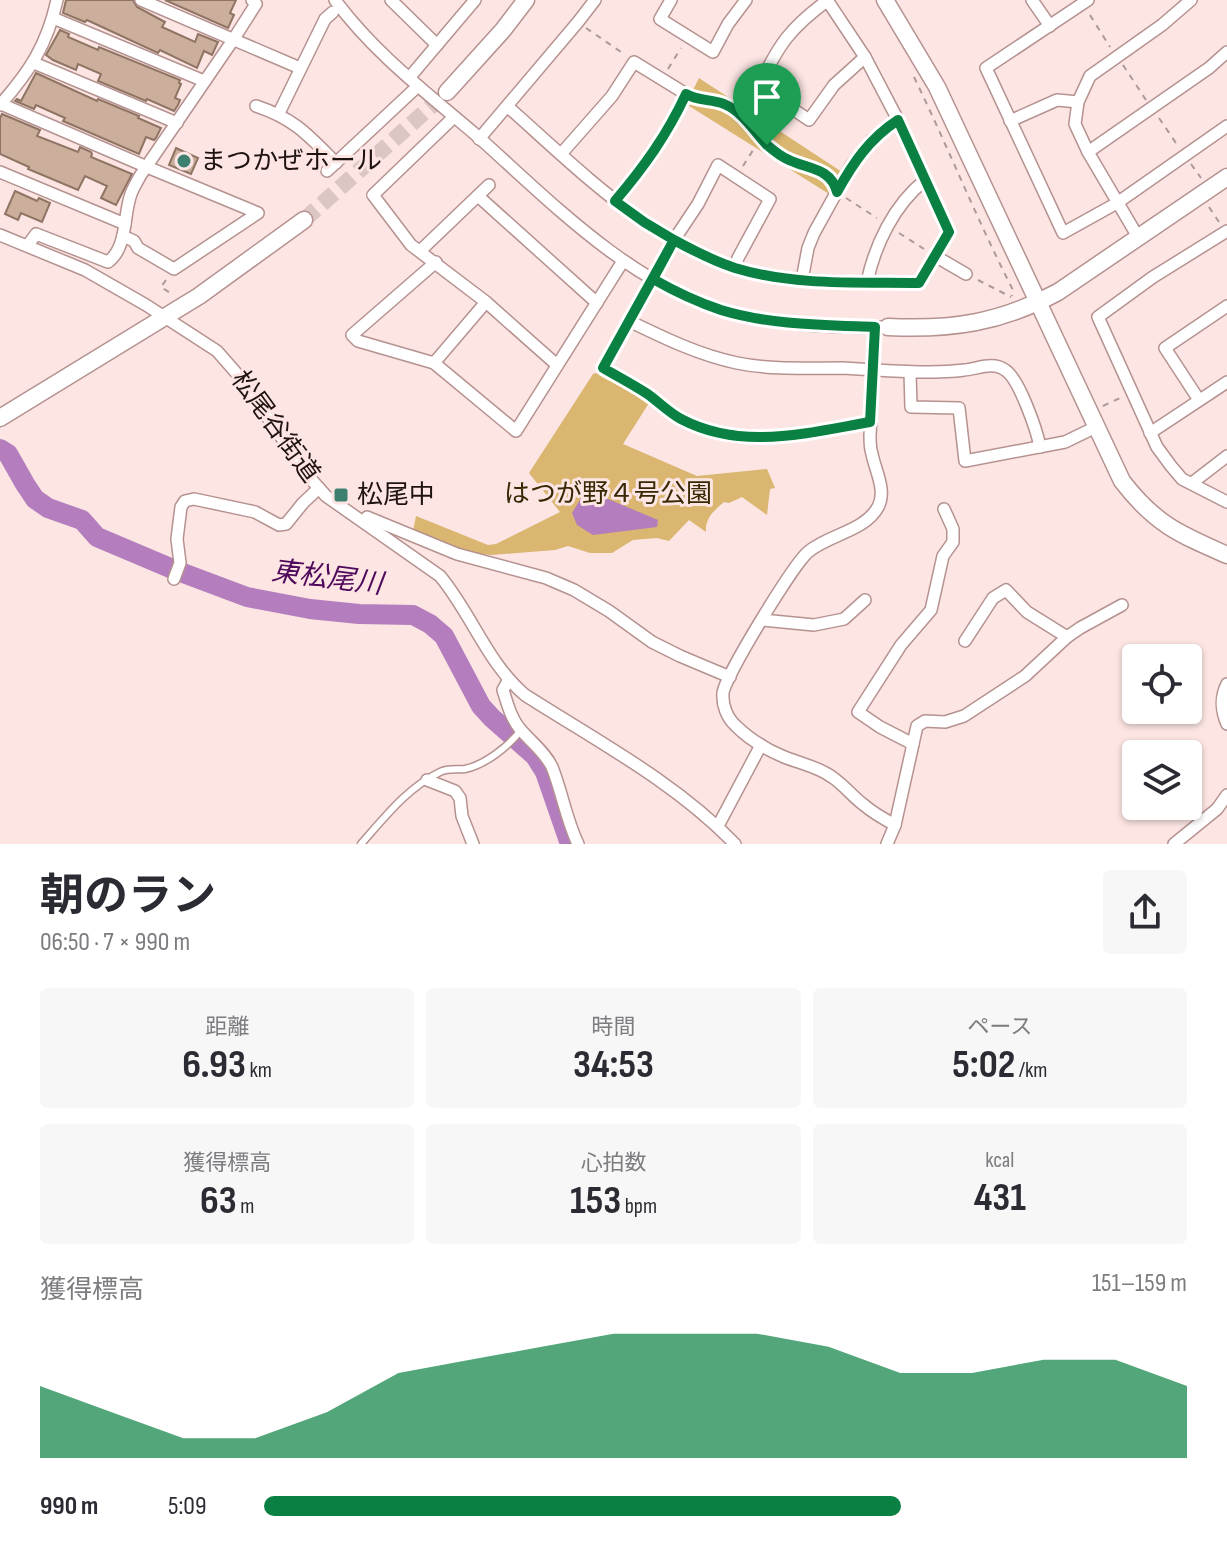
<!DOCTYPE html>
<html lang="ja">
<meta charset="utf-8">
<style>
body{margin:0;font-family:"Sofia Sans Condensed","Noto Sans JP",sans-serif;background:#f7f7f7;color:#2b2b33;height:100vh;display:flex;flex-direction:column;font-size:30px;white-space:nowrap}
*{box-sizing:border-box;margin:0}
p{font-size:26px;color:#7c7c81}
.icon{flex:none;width:44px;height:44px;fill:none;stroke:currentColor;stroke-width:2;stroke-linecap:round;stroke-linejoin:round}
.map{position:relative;height:844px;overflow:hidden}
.panel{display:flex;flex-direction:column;background:#fff;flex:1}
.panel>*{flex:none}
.controls{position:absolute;left:1122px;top:644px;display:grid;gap:16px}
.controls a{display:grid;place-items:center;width:80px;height:80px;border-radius:8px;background:#fff;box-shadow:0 2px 6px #0004;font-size:40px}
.pin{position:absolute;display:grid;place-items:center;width:68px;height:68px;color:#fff;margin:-82px -34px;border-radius:50% 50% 50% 0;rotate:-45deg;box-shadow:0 0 8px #0007}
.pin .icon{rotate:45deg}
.round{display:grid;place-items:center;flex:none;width:84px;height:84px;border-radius:8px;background:#f7f7f7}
.headline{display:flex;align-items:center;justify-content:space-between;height:136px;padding:0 40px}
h1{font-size:44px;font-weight:700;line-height:60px}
.metrics{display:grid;grid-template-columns:repeat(3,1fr);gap:12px;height:136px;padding:8px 40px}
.metrics div{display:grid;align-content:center;border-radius:8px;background:#f7f7f7;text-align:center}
.metrics b{font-size:40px;font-weight:700}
.metrics small{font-size:22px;font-weight:400}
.metrics p{font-size:22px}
.chart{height:224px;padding:16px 40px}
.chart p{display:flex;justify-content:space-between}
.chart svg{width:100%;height:144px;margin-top:8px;fill:#0b8043;opacity:.7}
ul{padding:0 40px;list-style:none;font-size:26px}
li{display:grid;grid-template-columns:128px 96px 1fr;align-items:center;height:60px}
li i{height:20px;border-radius:10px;background:#0b8043}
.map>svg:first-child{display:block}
.green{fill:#dab670}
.water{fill:#b37dbe}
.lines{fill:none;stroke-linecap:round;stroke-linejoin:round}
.river{stroke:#b37dbe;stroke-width:20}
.building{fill:#cbae9c;stroke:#8f7463;stroke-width:2}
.secondary-tunnel{stroke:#dbc6c4;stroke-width:16;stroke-dasharray:16 8;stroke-linecap:butt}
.lane-casing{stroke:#b59290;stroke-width:9}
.street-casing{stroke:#b59290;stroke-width:14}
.secondary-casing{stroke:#b59290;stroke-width:19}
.path{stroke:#ac9998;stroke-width:2;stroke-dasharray:6 6;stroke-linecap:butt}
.lane{stroke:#fff;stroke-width:6}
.street{stroke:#fff;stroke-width:11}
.secondary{stroke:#fff;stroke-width:16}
.route-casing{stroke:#fff;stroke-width:16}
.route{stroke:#0b8043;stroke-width:10}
.poi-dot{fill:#3e8070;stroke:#fce5e3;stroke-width:3}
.labels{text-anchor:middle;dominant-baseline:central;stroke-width:6;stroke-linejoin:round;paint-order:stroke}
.poi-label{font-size:26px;fill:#1f1312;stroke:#fce5e3;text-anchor:start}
.street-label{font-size:26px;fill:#1f1312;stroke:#fce5e3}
.park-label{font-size:26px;fill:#372702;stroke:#fce5e3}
.water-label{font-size:28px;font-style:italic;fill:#500a5c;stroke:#fce5e3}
</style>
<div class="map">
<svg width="1227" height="844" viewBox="0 0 1227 844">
<rect width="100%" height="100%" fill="#fce5e3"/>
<g class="green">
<polygon points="699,78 842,172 829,194 686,104"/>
<path d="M600 372 649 403 623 444 697 476 767 469 775 488 770 489 767 515 742 497 729 503 724 502C713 511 705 519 706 532L689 520 669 541 657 538 633 540 612 553H590L568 546 555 550 491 555 470 553 413 531 416 516 488 545 496 544 560 512 529 473 593 374Z"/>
</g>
<polygon class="water" points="589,491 658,520 657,527 593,535 577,525 572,513 584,493"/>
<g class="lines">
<polyline class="river" points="0,449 8,454 25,484 35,499 48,508 82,520 97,537 175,570 247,597 310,609 359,614 413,615 430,624 444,636 481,706 492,718 535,756 545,772 570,844"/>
</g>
<g class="building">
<polygon points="66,0 133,0 137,7 165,22 162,27 195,42 198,34 218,42 212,55 204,51 197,68 160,50 158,53 87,20 85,22 63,13"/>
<polygon points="165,0 236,0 230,13 234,15 228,28"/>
<polygon points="60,30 69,34 68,37 98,50 99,47 180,80 179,83 181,84 175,98 180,100 178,105 174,111 147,99 146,101 98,81 101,74 78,64 76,70 53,60 46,55"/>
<polygon points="36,73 97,101 98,99 139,116 138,118 161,128 156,138 154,140 146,137 139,154 63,121 65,118 36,105 34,109 15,101 17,99 21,101"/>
<polygon points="2,114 40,130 37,136 78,152 80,147 91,152 92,154 91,157 132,174 116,205 101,198 107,186 85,176 78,190 28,169 29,167 0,154 0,118"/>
<polygon points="176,148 198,158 191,174 169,165"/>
<polygon points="15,191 37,201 39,198 50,203 42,222 21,213 18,220 5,214"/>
</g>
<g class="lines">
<polyline class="secondary-tunnel" points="304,220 447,92"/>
<g class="lane-casing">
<path id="lane" d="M361 844C385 817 407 788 440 772 448 768 456 770 465 769 485 765 509 746 521 730"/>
</g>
<g class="street-casing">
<g id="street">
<polyline points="141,0 300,68"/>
<path d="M335 0C374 53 427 93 476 135 548 199 628 283 723 310 773 325 828 328 880 327"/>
<polyline points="391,0 437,45"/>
<polyline points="671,0 660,19 713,52 728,24 746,0"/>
<path d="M828 0C790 28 779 44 759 86L809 120 834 85 865 57"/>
<polyline points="1032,0 1050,26"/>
<polyline points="1088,0 986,68 1063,233 1117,203 1227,126"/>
<polyline points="53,18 204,81"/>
<polyline points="34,63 177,123"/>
<polyline points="409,78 475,0"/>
<polyline points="1,104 147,167 258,213 174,269 138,248 134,241 123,236"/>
<path d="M0 105C30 71 47 45 57 0"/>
<path d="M256 106C295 119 308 135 336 163"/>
<path d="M508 107C584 174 662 256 766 275 816 284 869 282 919 283L949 232 898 120 865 57 827 0"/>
<polyline points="279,113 325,19 333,12"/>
<polyline points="454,117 373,195 411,245 486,302 557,365"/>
<polyline points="1010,121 1057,100 1078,102"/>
<polyline points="479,139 578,22 595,0"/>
<polyline points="1088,152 1209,68 1227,52"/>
<path d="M561 154 612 96 634 62 686 94C667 135 644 167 615 201"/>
<polyline points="327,171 418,86"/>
<polyline points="0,172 125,224"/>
<polyline points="478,196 597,303"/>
<polyline points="1227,231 1153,277 1098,317 1157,447 1171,466 1182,479 1227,502"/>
<path d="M0 235 85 270 146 305 217 351 238 375 309 477 326 496 440 576C471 613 488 664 525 695 597 741 675 782 735 844"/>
<polyline points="1138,237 1088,152 1075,124 1078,102 1090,76 1162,25 1191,0"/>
<path d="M28 245 36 234 108 262C128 247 123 215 131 194 133 188 137 182 140 176L233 40 256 4 252 0"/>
<polyline points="420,251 489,185"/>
<polyline points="935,256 966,274"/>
<polyline points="436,262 352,335 358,341 434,363 516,431 623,261"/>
<path d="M735 268 738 258 770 199 718 165 698 204 674 240 603 368C617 376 632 384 646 393 658 401 668 412 681 419 743 452 805 433 870 422"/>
<polyline points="802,280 808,248 814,233 851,166 872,140 898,120"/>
<path d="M867 282C875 245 894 205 924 181"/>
<path d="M629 321C664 338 699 355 737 363 771 370 807 368 841 368 868 369 894 372 921 372 935 372 950 372 964 370 977 369 993 361 1005 370 1019 378 1037 431 1040 447"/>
<path d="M875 327 870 436C870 442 870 448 872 454 875 470 887 491 878 507 864 532 829 534 808 552 793 565 725 676 723 693 722 705 727 718 736 726 748 738 766 749 782 756 798 763 817 766 832 777 844 785 853 797 864 805 873 813 884 819 895 825L887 844"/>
<polyline points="434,363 486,302"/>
<polyline points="910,372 911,407 959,408 965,461 1065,442 1096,427"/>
<polyline points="1199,400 1165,348 1227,306"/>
<polyline points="1150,433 1227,382"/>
<polyline points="1192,483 1227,456"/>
<polyline points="367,517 457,554 546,578 574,590 609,611 652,642 680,656 730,677"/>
<polyline points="174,579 180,563 177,539 181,507 185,501 194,499 255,512 279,525 286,524 303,503 319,488"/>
<polyline points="762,620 814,625 844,619 865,600"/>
<polyline points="965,641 993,598 1006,590 1027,612 1067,637"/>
<path d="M508 681 503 690C507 703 511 718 520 729 531 742 545 752 552 767 562 792 566 819 578 844"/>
<path d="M1227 684C1220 698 1221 710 1227 724"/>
<polyline points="913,744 880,727 858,712 901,645 931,610 943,556 953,542 953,529 944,509"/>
<polyline points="427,780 455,791 460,798 462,816 473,844"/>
<polyline points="895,825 917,726 925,721 945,722 964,716 1025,676 1067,637 1080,628 1122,605"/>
<polyline points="718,826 761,745"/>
<polyline points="1174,844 1217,809 1227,795"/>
</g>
</g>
<g class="secondary-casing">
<g id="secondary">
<path d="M885 0 937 87 1122 481C1155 524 1179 534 1227 555"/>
<polyline points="447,92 503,30 526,0"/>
<path d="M888 327C952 330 1000 323 1058 292L1227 177"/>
<polyline points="0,418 199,296 304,220"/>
</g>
</g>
<g class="path">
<polyline points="1090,15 1110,47"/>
<polyline points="586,28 624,54"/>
<polyline points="1123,65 1146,100"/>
<polyline points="668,69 681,48"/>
<path d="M914 77C948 147 977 220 1013 290L1012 296"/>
<path d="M696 98C708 100 722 102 733 108 751 119 760 142 778 154 795 165 814 165 830 179"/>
<polyline points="1159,118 1178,146"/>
<polyline points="766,123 774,110"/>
<polyline points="1191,164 1201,178"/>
<polyline points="743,166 755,147"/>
<polyline points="846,198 877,218"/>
<polyline points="1209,207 1219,222"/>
<polyline points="899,233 924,249"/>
<polyline points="166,280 161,287 172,294"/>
<polyline points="978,280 1011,297"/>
<polyline points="1103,406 1122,397"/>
</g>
<use href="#lane" class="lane"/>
<use href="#street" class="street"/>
<use href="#secondary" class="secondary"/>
</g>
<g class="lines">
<g class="route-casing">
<path id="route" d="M767 145C753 130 743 112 724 104 712 99 697 101 686 94 667 135 644 167 615 201L644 222 674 240 653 279C674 291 697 302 721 310 770 325 823 325 875 327L870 422C806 433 742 451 681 419 668 412 658 401 646 393 632 384 617 376 603 368L674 240C694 251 714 261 735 268 794 286 859 282 919 283L949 232 898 120C869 139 853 163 837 192 831 168 808 169 789 160 781 157 774 151 767 145"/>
</g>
<use href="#route" class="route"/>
</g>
<g class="poi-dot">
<circle cx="184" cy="161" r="8"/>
<rect x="333" y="487" width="16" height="16" rx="4"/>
</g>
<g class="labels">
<g class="poi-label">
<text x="200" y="161">まつかぜホール</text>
<text x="357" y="495">松尾中</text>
</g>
<g class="street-label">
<text transform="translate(275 427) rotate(54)">松尾谷街道</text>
</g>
<g class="park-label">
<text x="608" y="494">はつが野４号公園</text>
</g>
<g class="water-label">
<text transform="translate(327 578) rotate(7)">東松尾川</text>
</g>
</g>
</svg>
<div class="controls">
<a><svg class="icon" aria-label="locate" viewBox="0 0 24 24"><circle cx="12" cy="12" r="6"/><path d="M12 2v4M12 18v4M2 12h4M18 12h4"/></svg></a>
<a><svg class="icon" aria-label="layers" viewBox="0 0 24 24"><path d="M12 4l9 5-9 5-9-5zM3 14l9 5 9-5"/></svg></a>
</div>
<div class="pin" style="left:767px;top:145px;background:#1e9e55"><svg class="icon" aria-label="arrive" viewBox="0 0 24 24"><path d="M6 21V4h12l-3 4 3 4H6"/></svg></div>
</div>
<section class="panel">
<div class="headline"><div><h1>朝のラン</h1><p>06:50 · 7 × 990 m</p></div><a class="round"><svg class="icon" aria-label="share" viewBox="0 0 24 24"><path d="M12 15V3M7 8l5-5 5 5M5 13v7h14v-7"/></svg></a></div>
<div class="metrics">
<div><p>距離</p><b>6.93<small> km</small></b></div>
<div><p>時間</p><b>34:53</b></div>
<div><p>ペース</p><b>5:02<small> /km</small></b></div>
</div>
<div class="metrics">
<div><p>獲得標高</p><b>63<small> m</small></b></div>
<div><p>心拍数</p><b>153<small> bpm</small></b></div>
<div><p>kcal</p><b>431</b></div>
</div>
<div class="chart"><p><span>獲得標高</span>151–159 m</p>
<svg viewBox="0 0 160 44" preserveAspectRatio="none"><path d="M0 44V22L10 30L20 38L30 38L40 30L50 18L60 14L70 10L80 6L90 6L100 6L110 10L120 18L130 18L140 14L150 14L160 22V44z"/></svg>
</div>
<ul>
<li><b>990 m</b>5:09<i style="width:69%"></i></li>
</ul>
</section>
